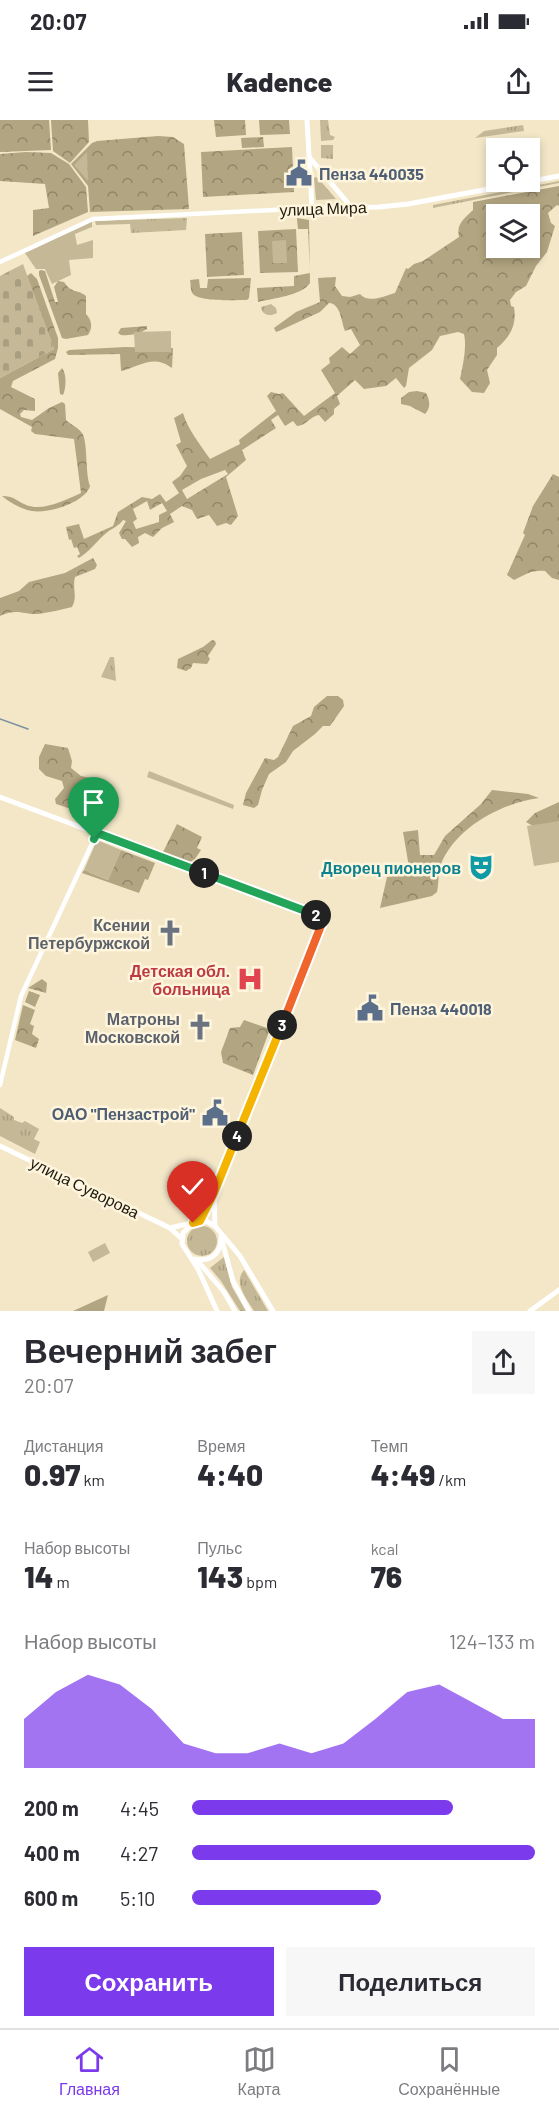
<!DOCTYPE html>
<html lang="ru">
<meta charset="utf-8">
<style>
body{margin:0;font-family:Barlow,sans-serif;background:#f7f7f7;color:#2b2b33;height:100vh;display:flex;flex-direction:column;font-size:22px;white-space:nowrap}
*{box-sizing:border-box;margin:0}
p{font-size:20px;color:#7c7c81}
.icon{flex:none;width:33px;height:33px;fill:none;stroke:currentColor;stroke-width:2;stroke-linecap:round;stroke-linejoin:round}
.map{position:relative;height:1191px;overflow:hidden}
.sheet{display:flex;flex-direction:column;background:#fff;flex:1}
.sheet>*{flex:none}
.tools{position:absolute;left:486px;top:18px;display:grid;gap:12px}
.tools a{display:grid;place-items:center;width:54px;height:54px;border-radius:0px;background:#fff;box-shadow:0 3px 9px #0003;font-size:30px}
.pin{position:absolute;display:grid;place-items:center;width:51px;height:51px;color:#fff;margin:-62px -26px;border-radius:50% 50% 50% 0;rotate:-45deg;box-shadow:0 0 6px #0007}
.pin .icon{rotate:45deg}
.km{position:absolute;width:30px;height:30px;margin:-15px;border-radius:50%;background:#222;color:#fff;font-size:16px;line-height:30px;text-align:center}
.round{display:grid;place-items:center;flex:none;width:63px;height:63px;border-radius:0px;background:#f7f7f7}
.summary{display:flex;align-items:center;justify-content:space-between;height:102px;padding:0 24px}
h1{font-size:33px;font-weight:800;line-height:45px}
.figures{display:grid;grid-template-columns:repeat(3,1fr);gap:9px;height:102px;padding:6px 24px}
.figures div{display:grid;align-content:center}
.figures b{font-size:30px;font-weight:800}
.figures small{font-size:16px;font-weight:400}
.figures p{font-size:16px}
.chart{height:168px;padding:12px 24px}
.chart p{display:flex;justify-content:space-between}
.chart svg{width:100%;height:108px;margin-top:6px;fill:#7c3aed;opacity:.7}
.action{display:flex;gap:12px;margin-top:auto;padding:12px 24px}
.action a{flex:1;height:69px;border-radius:0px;background:#7c3aed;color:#fff;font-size:24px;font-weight:800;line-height:69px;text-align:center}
.action a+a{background:#f7f7f7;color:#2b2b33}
ul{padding:0 24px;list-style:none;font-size:20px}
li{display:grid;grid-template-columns:96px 72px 1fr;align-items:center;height:45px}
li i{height:15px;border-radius:8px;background:#7c3aed}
.status{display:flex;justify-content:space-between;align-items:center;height:42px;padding:0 30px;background:#fff;direction:ltr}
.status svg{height:16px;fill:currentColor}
header{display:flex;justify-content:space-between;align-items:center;height:78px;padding:0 24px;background:#fff;font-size:27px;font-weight:800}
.tab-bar{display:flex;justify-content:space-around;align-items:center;height:84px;border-top:2px solid #e1e1e2;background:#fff;font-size:16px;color:#7c7c81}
.tab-bar a{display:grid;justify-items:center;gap:3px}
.tab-bar .selected{color:#7c3aed}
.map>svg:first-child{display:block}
.grass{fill:url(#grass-tufts)}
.forest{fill:url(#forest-crowns);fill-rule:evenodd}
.cemetery{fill:url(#cemetery-stones)}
.park{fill:#c4b896}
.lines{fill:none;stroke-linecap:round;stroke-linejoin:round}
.stream{stroke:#7b91a0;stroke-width:1.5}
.secondary{stroke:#fff;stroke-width:4.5}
.primary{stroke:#fff;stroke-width:5}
.split-1-casing{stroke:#fff;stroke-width:12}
.split-2-casing{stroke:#fff;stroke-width:12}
.split-3-casing{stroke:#fff;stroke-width:12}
.split-4-casing{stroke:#fff;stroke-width:12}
.split-5-casing{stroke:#fff;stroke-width:12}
.split-1{stroke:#22a559;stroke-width:8}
.split-2{stroke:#22a559;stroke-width:8}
.split-3{stroke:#f0652b;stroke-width:8}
.split-4{stroke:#f5b400;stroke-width:8}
.split-5{stroke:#f5b400;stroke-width:8}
.labels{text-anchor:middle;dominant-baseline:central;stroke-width:5;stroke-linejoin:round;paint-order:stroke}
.service-label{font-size:16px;font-weight:bold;fill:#4e5e75;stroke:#fef5dc;text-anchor:start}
.street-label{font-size:16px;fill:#1f1b10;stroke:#fef5dc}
.culture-label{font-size:16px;font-weight:bold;fill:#0d838f;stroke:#fef5dc;text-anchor:end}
.worship-label{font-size:16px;font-weight:bold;fill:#5b616d;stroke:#fef5dc;text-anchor:end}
.health-label{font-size:16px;font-weight:bold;fill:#be3a42;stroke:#fef5dc;text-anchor:end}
</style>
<div class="status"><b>20:07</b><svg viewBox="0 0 49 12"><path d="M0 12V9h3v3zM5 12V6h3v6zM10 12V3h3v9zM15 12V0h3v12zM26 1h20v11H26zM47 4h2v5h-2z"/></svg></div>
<header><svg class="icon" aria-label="menu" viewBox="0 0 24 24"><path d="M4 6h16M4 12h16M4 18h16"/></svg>Kadence<svg class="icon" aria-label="share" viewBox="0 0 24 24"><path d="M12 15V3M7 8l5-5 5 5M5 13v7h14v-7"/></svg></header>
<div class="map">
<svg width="559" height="1191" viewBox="0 0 559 1191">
<defs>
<pattern id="grass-tufts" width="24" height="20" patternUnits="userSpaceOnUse" patternTransform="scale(1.5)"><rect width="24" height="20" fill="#c4b896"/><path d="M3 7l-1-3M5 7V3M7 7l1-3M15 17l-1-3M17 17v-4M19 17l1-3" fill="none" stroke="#a89e80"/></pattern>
<pattern id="forest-crowns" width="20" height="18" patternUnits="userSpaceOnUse" patternTransform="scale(1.5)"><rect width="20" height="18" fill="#b2a581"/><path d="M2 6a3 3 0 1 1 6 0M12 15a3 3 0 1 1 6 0" fill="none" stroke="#908668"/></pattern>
<pattern id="cemetery-stones" width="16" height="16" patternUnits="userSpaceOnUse" patternTransform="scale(1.5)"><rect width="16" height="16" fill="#c4b896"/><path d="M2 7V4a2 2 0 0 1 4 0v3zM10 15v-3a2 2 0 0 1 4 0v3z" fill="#a89e80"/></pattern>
</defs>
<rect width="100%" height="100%" fill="#f3e7c8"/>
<g class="grass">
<polygon points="320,0 328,0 330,15 335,17 333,20 321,21"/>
<polygon points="523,5 524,11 475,18 484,11"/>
<polygon points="321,25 333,25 333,39 321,38"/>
<polygon points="316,57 318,58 336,79 316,80 314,58"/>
<polygon points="559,61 559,63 433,88 433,85"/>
<polygon points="187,98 186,110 131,113 130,104 96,105 95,101"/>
<path d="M271 184 276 188 277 193C272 196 265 196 262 191L261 187Z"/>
<polygon points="110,537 114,537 116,561 101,557"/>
<polygon points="0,988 14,997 14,1000 22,1003 25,1001 39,1009 34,1019 40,1022 35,1034 0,1016"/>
<circle cx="202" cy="1121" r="15"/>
<polygon points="224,1137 232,1167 246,1191 240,1191 221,1161 210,1148"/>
<path d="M244 1150 268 1191H254C246 1178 233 1163 244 1150Z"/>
</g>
<g class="forest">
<polygon points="0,0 49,0 51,30 0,32"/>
<polygon points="51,0 88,0 89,22 70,43 53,31"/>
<polygon points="214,0 245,0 246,15 216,17"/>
<polygon points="259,0 289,0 290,14 260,15"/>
<polygon points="158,16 173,17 184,24 189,89 90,92 88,66 71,44 92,23 97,21"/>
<polygon points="263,17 264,27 242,28 241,18"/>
<polygon points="292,27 294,72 203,77 201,32"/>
<polygon points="26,32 51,33 69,44 86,67 88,92 33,116 33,90 49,88 45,64 0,61 0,34"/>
<path d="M559 66V86L557 85 548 93 551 103 555 106 547 132 536 146 526 166 516 172 510 180 511 186 514 187C517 205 510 217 497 228V235L487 250 490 263 484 273 472 272 460 259C463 244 467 228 464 214L458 212 440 216 432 230 409 248 406 266 404 268 396 258 386 266 364 269 355 260 337 276 340 284 334 289V294L325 302 319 295C310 296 306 306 297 306L293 301 285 306 278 295 271 300 276 308 242 330 246 340 226 357 238 396 231 405 226 403 217 406 209 395 197 399 192 390 182 386 170 394 174 402 162 408 153 417 145 413 138 417 139 423 132 427 125 419H122L119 413 126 401 123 400C118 407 110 409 104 415 95 423 89 432 79 438L77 436 80 434 77 427 74 428 71 419 69 420 66 407 79 404 84 419 113 406 118 392 142 377 152 379 160 374 166 382 179 373 172 362 180 356 187 346 176 325 181 322 174 298 183 293C188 310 200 324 210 339L240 324 239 320 276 291 267 276 271 272 279 274 283 273 304 296 335 273 321 250 330 243 329 238 342 227 350 234 360 225 351 209 345 211C341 201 341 184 329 183L320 192 279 211 276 212 274 208 296 192 320 182 318 158 336 157 335 166 342 176 350 177 360 174C368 184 384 176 395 173L406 148 408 149 414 144 423 141 459 117C456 104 464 99 473 90V82ZM496 94H530V128H496ZM225 350 228 354 187 379 182 370 201 359ZM147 381 150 390 162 383 167 391 159 395V402L136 409 133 402 137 399 133 389Z"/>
<path d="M297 98 309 100 310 163C301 176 273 178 258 182L257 168 294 166V156L310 153 308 109H298Z"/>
<polygon points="296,109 298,152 260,153 258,111"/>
<polygon points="242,112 244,155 207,157 205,114"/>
<path d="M41 150 45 151 55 182H58L54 167 58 161 64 162C72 174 78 169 86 176V194C92 200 93 208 88 215L66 219 62 218 39 155V151Z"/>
<path d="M31 153 37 159 58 218V228L55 239 13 261 11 267 35 279V291L24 290 20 294 21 297 32 300 49 288 62 282 65 284 66 300C71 305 78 307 82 313 88 321 85 353 90 366 85 383 47 394 32 391 23 390 9 382 2 376 14 376 15 380 24 384 41 393 65 380 81 373L74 319 35 314 31 311 32 307 0 289V258L54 229 27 156Z"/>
<path d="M251 158 249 178 247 180C236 180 200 182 193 174 190 170 191 164 190 160L199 159 200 168H207L208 159Z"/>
<path d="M147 206V209C139 214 130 216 121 215L118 213 121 208Z"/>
<path d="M125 227 173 228 172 248C153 234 141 246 121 251L120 234 68 235 66 232 69 230Z"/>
<path d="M62 248C67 254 66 269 63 275L60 274 58 253Z"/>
<path d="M417 271 426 273C430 280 431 288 425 294L410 286 401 284V278L409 272Z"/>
<path d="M553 354 559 357V460L552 458 545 451C531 450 527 454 514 460L507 455 525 415 523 413 533 386Z"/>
<path d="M93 438 97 445 95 449 75 457C72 468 78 477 72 487 61 490 50 492 38 494 23 495 18 488 0 496V478L19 471 29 462 65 453Z"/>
<polygon points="212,520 215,521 216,524 208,536 210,539 207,544 193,543 191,548 186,551 177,548 178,539 203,527"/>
<polygon points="327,576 338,576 343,580 344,586 330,606 323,606 315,614 293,631 286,642 269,654 262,670 258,685 254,688 243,685 246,673 265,638 274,640 278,637 293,606 311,596 314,587"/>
<polygon points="45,624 68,628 72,641 71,648 81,656 100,660 99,669 87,667 83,670 83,681 74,690 56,684 55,679 64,668 62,661 46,656 39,649 39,637"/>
<path d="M492 670 528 674 539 678C502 683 456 707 441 744 438 752 439 763 437 772L432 776 380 788 387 757 410 753 403 712 418 710 420 735H434L445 716 481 684Z"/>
<polygon points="559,682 559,704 533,706 526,702 535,693"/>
<polygon points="177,704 202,717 197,728 201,730 195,739 190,742 163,732"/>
<polygon points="121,730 155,743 148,760 145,759 139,773 82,753 84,750 108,760"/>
<polygon points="42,859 47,863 46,873 28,868"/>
<polygon points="29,871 40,875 35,887 25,882"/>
<polygon points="23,885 35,890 30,904 34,906 32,914 39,919 36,928 15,920"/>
<polygon points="244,900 270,909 253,955 223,943 221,932 230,908 240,907"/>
<polygon points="108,1175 104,1191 73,1191"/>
</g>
<polygon class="cemetery" points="23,144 54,229 0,258 0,156"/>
<g class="park">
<polygon points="87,32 88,61 74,45"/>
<polygon points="92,101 92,107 75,114 77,125 93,120 93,138 69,140 71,155 52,164 45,149 36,149 25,133"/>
<polygon points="286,120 287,143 273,143 272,121"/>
<polygon points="171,211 171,232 135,232 134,212"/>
<polygon points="149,651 234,685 233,689 147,657"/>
<polygon points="559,701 559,742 534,746 527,706"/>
<polygon points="97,720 121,730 108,760 84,750"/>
<polygon points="105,1123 110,1133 93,1142 88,1132"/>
</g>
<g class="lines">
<polyline class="stream" points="0,599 28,609"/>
<g class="secondary">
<polyline points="0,142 93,99 312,88"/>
<polyline points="0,965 21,876 97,713"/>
</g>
<g class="primary">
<polyline points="307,0 312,88 379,87 408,84 559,56"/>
<polyline points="310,38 352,88"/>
<polyline points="0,677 316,795 322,803 214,1073 200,1101"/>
<polyline points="0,1026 170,1108 182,1119"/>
<polyline points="214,1075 215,1106"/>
<polyline points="192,1104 183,1113 182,1124 198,1149 217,1191"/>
<polyline points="170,1108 200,1101 208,1102 215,1106 240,1136 273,1191"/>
<polyline points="221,1117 233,1161 249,1191"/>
<path d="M195 1139C209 1142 220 1135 221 1120"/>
<polyline points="197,1140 224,1172 235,1191"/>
<polyline points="530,1191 559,1170"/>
</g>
</g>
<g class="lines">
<g class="split-1-casing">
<polyline id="split-1" points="94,719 97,713 204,753"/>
</g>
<g class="split-2-casing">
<polyline id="split-2" points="204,753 316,795"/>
</g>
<g class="split-3-casing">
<polyline id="split-3" points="282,905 322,803 316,795"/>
</g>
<g class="split-4-casing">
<polyline id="split-4" points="237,1016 282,905"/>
</g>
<g class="split-5-casing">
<polyline id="split-5" points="193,1103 200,1101 214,1073 237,1016"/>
</g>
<use href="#split-1" class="split-1"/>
<use href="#split-2" class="split-2"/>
<use href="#split-3" class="split-3"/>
<use href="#split-4" class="split-4"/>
<use href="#split-5" class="split-5"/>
</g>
<defs>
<g id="civic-bare" transform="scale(2.07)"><path d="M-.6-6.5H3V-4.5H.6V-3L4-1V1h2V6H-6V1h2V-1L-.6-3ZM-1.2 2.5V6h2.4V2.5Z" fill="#5c6f8a" stroke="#fef5dc" stroke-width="2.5" paint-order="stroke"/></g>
<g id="theatre-bare" transform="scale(2.07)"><path d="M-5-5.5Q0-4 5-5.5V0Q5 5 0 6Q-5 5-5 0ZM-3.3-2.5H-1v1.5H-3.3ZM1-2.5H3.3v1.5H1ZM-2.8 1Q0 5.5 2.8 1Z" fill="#0f9aa8" stroke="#fef5dc" stroke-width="2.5" paint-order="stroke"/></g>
<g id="church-bare" transform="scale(2.07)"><path d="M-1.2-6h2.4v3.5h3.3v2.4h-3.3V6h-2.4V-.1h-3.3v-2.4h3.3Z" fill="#6b7280" stroke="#fef5dc" stroke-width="2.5" paint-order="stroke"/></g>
<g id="hospital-bare" transform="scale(2.07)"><path d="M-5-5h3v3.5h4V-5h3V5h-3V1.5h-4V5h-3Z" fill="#e0444e" stroke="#fef5dc" stroke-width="2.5" paint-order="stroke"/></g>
</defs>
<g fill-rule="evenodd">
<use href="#civic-bare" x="299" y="53"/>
<use href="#theatre-bare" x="481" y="747"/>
<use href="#church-bare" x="170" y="813"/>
<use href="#hospital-bare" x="250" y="859"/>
<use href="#civic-bare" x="370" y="888"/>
<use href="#church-bare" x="200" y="907"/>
<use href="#civic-bare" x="215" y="993"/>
</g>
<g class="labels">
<g class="service-label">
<text x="319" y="53">Пенза 440035</text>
<text x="390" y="888">Пенза 440018</text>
<text x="195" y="993" text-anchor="end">ОАО "Пензастрой"</text>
</g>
<g class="street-label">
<text transform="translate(323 88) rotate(-2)">улица Мира</text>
<text transform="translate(85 1067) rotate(26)">улица Суворова</text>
</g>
<g class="culture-label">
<text x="461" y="747">Дворец пионеров</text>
</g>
<g class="worship-label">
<text x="150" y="804">Ксении<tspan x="150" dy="18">Петербуржской</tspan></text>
<text x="180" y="898">Матроны<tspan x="180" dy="18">Московской</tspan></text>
</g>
<g class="health-label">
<text x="230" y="850">Детская обл.<tspan x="230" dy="18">больница</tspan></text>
</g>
</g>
</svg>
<div class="tools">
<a><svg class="icon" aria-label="locate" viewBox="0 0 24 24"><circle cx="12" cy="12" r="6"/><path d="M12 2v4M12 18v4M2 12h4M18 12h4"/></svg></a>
<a><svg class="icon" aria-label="layers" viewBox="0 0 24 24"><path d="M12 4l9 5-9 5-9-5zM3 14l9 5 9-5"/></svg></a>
</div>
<div class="pin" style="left:94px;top:719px;background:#1e9e55"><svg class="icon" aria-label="arrive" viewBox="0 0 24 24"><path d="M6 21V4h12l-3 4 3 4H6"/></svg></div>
<div class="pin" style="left:193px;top:1103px;background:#d93025"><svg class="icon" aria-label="check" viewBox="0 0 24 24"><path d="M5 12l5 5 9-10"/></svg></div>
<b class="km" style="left:204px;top:753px">1</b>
<b class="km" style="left:316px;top:795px">2</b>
<b class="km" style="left:282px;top:905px">3</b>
<b class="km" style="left:237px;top:1016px">4</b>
</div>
<section class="sheet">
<div class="summary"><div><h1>Вечерний забег</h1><p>20:07</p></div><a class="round"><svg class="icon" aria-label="share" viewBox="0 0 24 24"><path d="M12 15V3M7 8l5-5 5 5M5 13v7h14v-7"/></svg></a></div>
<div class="figures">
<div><p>Дистанция</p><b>0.97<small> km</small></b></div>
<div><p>Время</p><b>4:40</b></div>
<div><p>Темп</p><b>4:49<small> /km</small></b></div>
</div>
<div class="figures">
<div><p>Набор высоты</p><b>14<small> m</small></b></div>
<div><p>Пульс</p><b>143<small> bpm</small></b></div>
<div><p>kcal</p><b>76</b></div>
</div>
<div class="chart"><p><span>Набор высоты</span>124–133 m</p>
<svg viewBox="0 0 160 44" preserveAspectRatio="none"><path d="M0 44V24L10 13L20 6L30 10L40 20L50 34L60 38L70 38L80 34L90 38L100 34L110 24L120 13L130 10L140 17L150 24L160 24V44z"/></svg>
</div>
<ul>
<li><b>200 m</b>4:45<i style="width:76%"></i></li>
<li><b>400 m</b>4:27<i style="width:100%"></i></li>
<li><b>600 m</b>5:10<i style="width:55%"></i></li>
</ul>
<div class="action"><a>Сохранить</a><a>Поделиться</a></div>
</section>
<nav class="tab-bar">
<a class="selected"><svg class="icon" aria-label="home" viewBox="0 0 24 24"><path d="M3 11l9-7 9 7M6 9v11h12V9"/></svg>Главная</a>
<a><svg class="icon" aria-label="map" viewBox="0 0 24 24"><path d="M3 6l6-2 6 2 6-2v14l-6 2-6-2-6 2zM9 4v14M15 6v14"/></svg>Карта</a>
<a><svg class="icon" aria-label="saved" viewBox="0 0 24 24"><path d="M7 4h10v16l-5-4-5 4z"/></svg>Сохранённые</a>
</nav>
